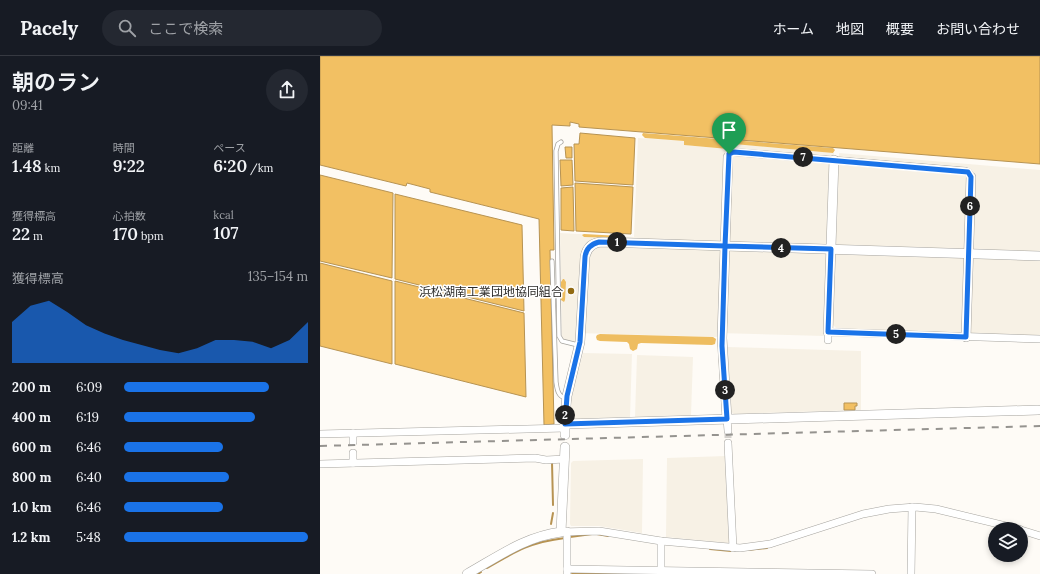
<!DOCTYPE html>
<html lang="ja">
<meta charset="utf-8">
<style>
body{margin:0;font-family:Lora,"Noto Sans JP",serif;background:#242831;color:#f1f3f6;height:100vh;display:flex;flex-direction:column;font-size:15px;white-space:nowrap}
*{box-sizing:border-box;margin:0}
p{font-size:13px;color:#9ea1a6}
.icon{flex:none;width:22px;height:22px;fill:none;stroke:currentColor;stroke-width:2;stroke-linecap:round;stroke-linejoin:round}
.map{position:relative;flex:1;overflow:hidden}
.drawer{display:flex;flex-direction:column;background:#171b24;width:320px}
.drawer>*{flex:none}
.fabs{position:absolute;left:668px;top:466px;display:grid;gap:8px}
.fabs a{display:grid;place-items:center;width:40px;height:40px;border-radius:50%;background:#171b24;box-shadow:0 2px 6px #0003;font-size:20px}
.pin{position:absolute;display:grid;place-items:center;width:34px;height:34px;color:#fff;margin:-41px -17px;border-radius:50% 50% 50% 0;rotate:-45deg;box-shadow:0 0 4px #0007}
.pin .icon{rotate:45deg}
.km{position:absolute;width:20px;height:20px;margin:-10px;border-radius:50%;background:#222;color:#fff;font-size:11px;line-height:20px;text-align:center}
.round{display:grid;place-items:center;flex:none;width:42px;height:42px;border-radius:21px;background:#242831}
.overview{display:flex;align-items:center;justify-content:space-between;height:68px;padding:0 12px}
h1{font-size:22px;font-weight:600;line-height:30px}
.metrics{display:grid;grid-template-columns:repeat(3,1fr);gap:6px;height:68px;padding:4px 12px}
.metrics div{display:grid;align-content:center}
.metrics b{font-size:17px;font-weight:600}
.metrics small{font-size:11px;font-weight:400}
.metrics p{font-size:11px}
.chart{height:112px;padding:8px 12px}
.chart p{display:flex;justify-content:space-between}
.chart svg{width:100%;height:72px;margin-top:4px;fill:#1a73e8;opacity:.7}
ul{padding:0 12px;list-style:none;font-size:13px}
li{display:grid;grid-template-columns:64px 48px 1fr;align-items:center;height:30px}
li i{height:10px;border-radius:5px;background:#1a73e8}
header{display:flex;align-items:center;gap:24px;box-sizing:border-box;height:56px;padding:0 20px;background:#171b24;border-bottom:1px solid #363941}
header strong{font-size:19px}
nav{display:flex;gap:22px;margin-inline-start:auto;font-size:14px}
.search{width:280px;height:36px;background:#242831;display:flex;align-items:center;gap:10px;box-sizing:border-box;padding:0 14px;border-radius:22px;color:#9ea1a6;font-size:15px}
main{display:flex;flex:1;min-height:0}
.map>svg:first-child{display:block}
.built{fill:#f7f1e5}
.forest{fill:#eebd60}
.water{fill:#f2c063;stroke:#b79352}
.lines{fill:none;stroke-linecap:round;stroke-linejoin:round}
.stream{stroke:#b79352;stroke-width:2}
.street-tunnel{stroke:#d4d1cd;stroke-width:7;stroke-dasharray:7 3.5;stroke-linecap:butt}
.lane-casing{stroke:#a6a49f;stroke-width:5}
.street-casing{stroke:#a6a49f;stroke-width:8}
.secondary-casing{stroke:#a6a49f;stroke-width:10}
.lane{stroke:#fff;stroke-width:3.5}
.street{stroke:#fff;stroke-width:7}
.secondary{stroke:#fff;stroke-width:9}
.rail{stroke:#95938f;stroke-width:2;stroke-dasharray:7 7;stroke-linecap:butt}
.route-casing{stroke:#fff;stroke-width:8}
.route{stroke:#1a73e8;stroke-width:5}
.poi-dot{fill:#926a12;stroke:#fff;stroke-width:1.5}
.labels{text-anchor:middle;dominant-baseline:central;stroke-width:3;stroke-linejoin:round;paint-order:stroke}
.poi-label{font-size:12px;fill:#2c2b29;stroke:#fff;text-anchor:end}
</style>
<header>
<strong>Pacely</strong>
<div class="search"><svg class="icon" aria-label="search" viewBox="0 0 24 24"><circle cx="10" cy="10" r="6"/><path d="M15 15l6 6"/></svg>ここで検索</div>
<nav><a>ホーム</a><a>地図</a><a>概要</a><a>お問い合わせ</a></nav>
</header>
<main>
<section class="drawer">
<div class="overview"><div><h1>朝のラン</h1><p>09:41</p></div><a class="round"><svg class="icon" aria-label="share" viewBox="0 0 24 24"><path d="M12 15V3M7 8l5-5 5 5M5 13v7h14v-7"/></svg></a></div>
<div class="metrics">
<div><p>距離</p><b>1.48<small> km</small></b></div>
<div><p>時間</p><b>9:22</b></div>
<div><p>ペース</p><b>6:20<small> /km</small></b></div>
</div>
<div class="metrics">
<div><p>獲得標高</p><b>22<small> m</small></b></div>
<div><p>心拍数</p><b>170<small> bpm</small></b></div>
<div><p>kcal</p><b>107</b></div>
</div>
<div class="chart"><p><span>獲得標高</span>135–154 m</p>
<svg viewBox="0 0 160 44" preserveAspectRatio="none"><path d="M0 44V19L10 9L20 6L30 13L40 21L50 26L60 30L70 33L80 36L90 38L100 35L110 30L120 30L130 31L140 35L150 30L160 19V44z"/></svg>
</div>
<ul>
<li><b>200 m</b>6:09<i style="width:79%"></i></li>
<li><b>400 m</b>6:19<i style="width:71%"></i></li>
<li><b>600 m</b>6:46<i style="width:54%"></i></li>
<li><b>800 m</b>6:40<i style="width:57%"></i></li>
<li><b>1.0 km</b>6:46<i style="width:54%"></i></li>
<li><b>1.2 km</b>5:48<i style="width:100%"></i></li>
</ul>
</section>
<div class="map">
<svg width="720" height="518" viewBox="0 0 720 518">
<rect width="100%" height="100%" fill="#fefbf6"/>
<g class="built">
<polygon points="318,82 364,85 364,89 408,93 411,93 414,88 514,97 514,101 510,101 504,280 398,277 398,281 257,277 256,286 242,283 240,177 314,181"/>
<polygon points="519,97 720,114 720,280 518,274 513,269"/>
<polygon points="407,291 541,295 541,354 414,358 411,356"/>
<polygon points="263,297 312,298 310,361 252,363 250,361 250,347"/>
<polygon points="317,299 373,301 371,359 315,361"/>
<polygon points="406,400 410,485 408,487 346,481 347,402"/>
<polygon points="323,403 322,477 279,470 251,470 250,468 251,407 253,405"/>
</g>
<g class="forest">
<polygon points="323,77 513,92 515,94 513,97 414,88 408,93 364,89 364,85 325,82 322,79"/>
<polygon points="264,178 300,180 301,181 299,182 264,181 262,179"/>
<polygon points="243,223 244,223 246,226 245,244 244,246 241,244 241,226"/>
<polygon points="280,278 393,281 396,283 395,288 392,289 321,287 318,288 317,293 313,295 310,293 309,288 307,286 280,285 277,284 276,281 277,279"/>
</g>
<g class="water">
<polygon points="0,0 720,0 720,108 420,84 420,80 410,79 410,83 259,71 259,68 250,66 250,70 232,69 234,194 230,194 234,368 224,369 219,163 110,136 110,133 87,127 86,130 0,109"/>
<polygon points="260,77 315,82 313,129 255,125 254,88 259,88"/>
<polygon points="245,91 252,91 252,102 246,102"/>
<polygon points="240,104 252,104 253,129 241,130"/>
<polygon points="0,119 73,137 72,222 0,205"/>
<polygon points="255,127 313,131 311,178 256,175"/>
<polygon points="253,131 254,175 241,174 241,132"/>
<polygon points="75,138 202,169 204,255 75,223"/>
<polygon points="0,207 72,225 72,308 0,290"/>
<polygon points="75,225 204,257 206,341 75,308"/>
<polygon points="524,347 537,347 537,350 535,350 535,354 524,354"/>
</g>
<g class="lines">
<g class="stream">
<polyline points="232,406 233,449"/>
<polyline points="231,468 233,457"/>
<polyline points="277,478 288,480"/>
<polyline points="250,481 272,478"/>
<polyline points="390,493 411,495"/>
<polyline points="427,494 447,492"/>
<path d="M167 512C196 495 211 486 245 482"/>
<polyline points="252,517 336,518"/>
<polyline points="158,518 161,516"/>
</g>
<polyline class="street-tunnel" points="408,375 408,387"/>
<g class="lane-casing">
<g id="lane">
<polyline points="241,86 238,88 236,95 239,280 242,285 258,289"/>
<path d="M232 205 236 326C237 333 238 341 246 342"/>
</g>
</g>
<g class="street-casing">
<g id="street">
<polyline points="408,101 411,96 414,96 645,115 648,116 651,121"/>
<polyline points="508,284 508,276 720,283"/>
<polyline points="407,363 408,375"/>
<polyline points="33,377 33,386"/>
<polyline points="0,378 245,372"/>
<polyline points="408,387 413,492"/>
<polyline points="33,397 33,407"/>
<polyline points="0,408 215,402 226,404 245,403"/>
<polyline points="701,474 720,480"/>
<polyline points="241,476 279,475 341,485 420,492 450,488 543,458 569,453 595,451 616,453 699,473"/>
<polyline points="247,513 552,518"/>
<polyline points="247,518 247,475"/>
<polyline points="341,518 341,485"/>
<polyline points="591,518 592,451"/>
</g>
</g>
<g class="secondary-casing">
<g id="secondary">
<polyline points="508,276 514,104"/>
<polyline points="646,281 651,121"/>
<polyline points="407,363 402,282 408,101"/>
<polyline points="245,368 718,354"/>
<path d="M245 379V358L247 340 260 286 265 201C267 191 273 186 283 186L720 200"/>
<path d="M147 518C179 500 204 481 241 476L245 391"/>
</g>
</g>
<use href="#lane" class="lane"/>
<use href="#street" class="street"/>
<use href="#secondary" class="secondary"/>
<polyline class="rail" points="0,390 720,370"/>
</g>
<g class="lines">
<g class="route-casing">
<path id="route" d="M409 98 405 190 279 186C271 188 266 193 265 201L260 286 247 340 245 368 407 363 402 290 405 190 511 193 508 276 646 281 651 121 648 116 414 96 409 98"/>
</g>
<use href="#route" class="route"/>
</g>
<circle class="poi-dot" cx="251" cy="235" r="4"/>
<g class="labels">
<g class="poi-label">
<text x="243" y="235">浜松湖南工業団地協同組合</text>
</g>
</g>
</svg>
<div class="fabs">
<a><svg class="icon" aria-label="layers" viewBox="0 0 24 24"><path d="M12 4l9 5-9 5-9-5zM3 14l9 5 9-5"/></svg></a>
</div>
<div class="pin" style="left:409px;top:98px;background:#1e9e55"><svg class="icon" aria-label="arrive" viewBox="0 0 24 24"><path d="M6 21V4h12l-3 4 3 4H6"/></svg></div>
<b class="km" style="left:297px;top:186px">1</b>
<b class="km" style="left:245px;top:359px">2</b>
<b class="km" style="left:405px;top:334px">3</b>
<b class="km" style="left:461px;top:192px">4</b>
<b class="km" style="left:576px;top:278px">5</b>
<b class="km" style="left:650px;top:150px">6</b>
<b class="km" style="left:483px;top:101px">7</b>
</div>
</main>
